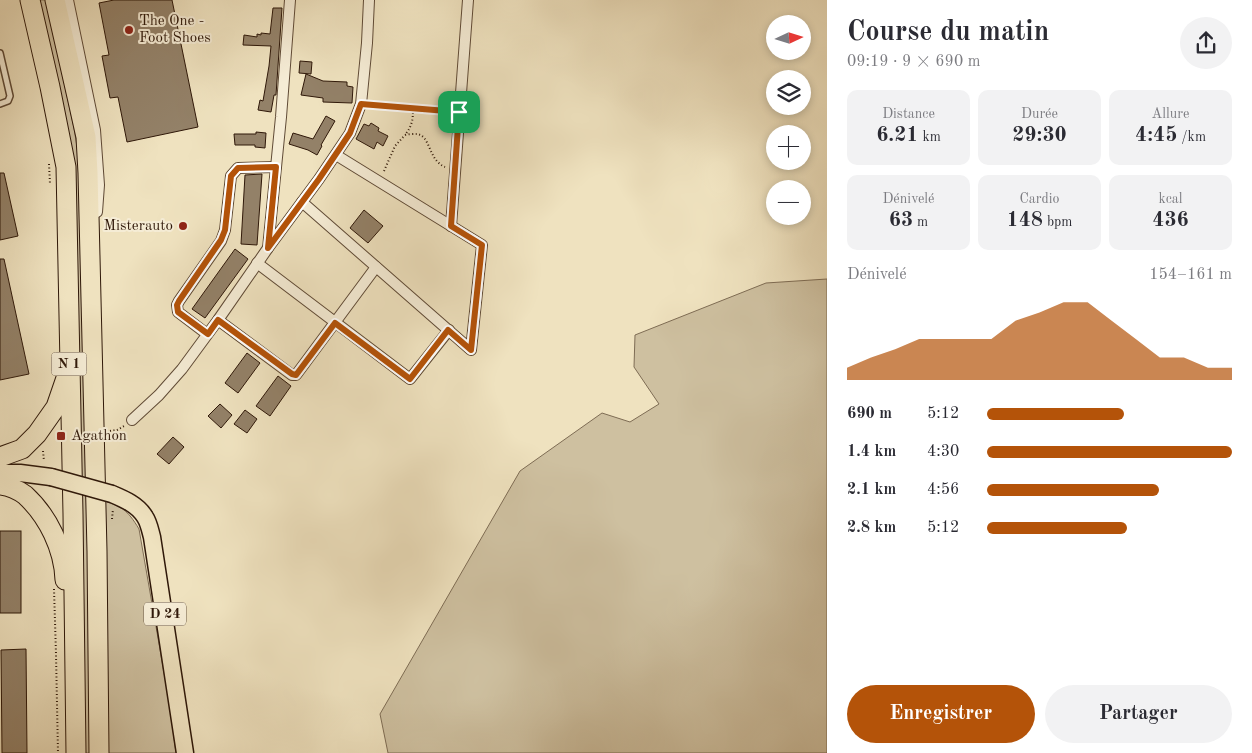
<!DOCTYPE html>
<html lang="fr">
<meta charset="utf-8">
<style>
body{margin:0;font-family:"Old Standard TT",serif;background:#f2f2f3;color:#2b2b33;height:100vh;display:flex;flex-direction:column;font-size:19px;white-space:nowrap}
*{box-sizing:border-box;margin:0}
p{font-size:16px;color:#7c7c81}
.icon{flex:none;width:28px;height:28px;fill:none;stroke:currentColor;stroke-width:2;stroke-linecap:round;stroke-linejoin:round}
.map{position:relative;flex:1;overflow:hidden}
.panel{display:flex;flex-direction:column;background:#fff;width:425px}
.panel>*{flex:none}
.needle{width:32px;rotate:86deg}
.fabs{position:absolute;left:766px;top:15px;display:grid;gap:10px}
.fabs a{display:grid;place-items:center;width:45px;height:45px;border-radius:50%;background:#fff;box-shadow:0 2px 8px #0003;font-size:25px}
.pin{position:absolute;display:grid;place-items:center;width:42px;height:42px;color:#fff;margin:-21px;border-radius:10px;box-shadow:0 2px 8px #0006}
.round{display:grid;place-items:center;flex:none;width:52px;height:52px;border-radius:26px;background:#f2f2f3}
.headline{display:flex;align-items:center;justify-content:space-between;height:85px;padding:0 20px}
h1{font-size:28px;font-weight:800;line-height:38px}
.figures{display:grid;grid-template-columns:repeat(3,1fr);gap:8px;height:85px;padding:5px 20px}
.figures div{display:grid;align-content:center;border-radius:10px;background:#f2f2f3;text-align:center}
.figures b{font-size:21px;font-weight:800}
.figures small{font-size:14px;font-weight:400}
.figures p{font-size:14px}
.chart{height:140px;padding:10px 20px}
.chart p{display:flex;justify-content:space-between}
.chart svg{width:100%;height:90px;margin-top:5px;fill:#b45309;opacity:.7}
.cta{display:flex;gap:10px;margin-top:auto;padding:10px 20px}
.cta a{flex:1;height:58px;border-radius:30px;background:#b45309;color:#fff;font-size:20px;font-weight:800;line-height:58px;text-align:center}
.cta a+a{background:#f2f2f3;color:#2b2b33}
ul{padding:0 20px;list-style:none;font-size:16px}
li{display:grid;grid-template-columns:80px 60px 1fr;align-items:center;height:38px}
li i{height:12px;border-radius:6px;background:#b45309}
main{display:flex;flex:1;min-height:0}
.map>svg:first-child{display:block}
.green{fill:#cec0a0;stroke:#7e6c54}
.building{fill:#938168;stroke:#2f1809}
.lines{fill:none;stroke-linecap:round;stroke-linejoin:round}
.lane-casing{stroke:#5f4a36;stroke-width:8}
.street-casing{stroke:#5f4a36;stroke-width:12}
.primary-casing{stroke:#2f1809;stroke-width:19}
.highway-casing{stroke:#2f1809;stroke-width:21}
.path{stroke:#2f1809;stroke-width:2;stroke-dasharray:1 2.5;stroke-linecap:butt}
.lane{stroke:#f5ecd5;stroke-width:5}
.street{stroke:#f5ecd5;stroke-width:10}
.primary{stroke:#efe2bf;stroke-width:16}
.highway{stroke:#efe2bf;stroke-width:19}
.primary-bridge-casing{stroke:#2f1809;stroke-width:19;stroke-linecap:butt}
.primary-bridge{stroke:#efe2bf;stroke-width:16}
.route-casing{stroke:#fff;stroke-width:10}
.route{stroke:#b45309;stroke-width:6}
.poi-dot{fill:#8f2418;stroke:#f5ecd5;stroke-width:2}
.labels{text-anchor:middle;dominant-baseline:central;stroke-width:4;stroke-linejoin:round;paint-order:stroke}
.shield{fill:#f5ecd5;stroke:#6a5846;stroke-width:1}
.shield-label{font-size:14px;font-weight:bold;fill:#2f1809}
.poi-label{font-size:15px;fill:#2f1809;stroke:#f5ecd5;text-anchor:start}
</style>
<main>
<div class="map">
<svg width="827" height="753" viewBox="0 0 827 753">
<rect width="100%" height="100%" fill="#efe2bf"/>
<filter id="stains"><feTurbulence type="fractalNoise" baseFrequency=".004" numOctaves="4"/><feColorMatrix values="0 0 0 0 .2 0 0 0 0 .09 0 0 0 0 .02 0 0 0 .5 -.17"/></filter>
<radialGradient id="worn" r=".72"><stop offset=".6" stop-color="#630" stop-opacity="0"/><stop offset="1" stop-color="#630" stop-opacity=".3"/></radialGradient>
<g class="green">
<polygon points="36,0 46,0 74,128 82,179 91,753 83,753 75,304"/>
<polygon points="827,279 827,753 388,753 380,714 520,471 602,413 630,422 659,404 634,367 635,335 766,283"/>
<path d="M100 499C122 507 127 509 139 529L170 707 176 753H106Z"/>
</g>
<g class="building">
<polygon points="114,0 172,0 198,127 127,142 118,97 110,98 102,56 109,55 99,3"/>
<polygon points="273,8 282,8 276,95 274,95 271,112 258,110 260,100 263,101 269,66 271,46 243,45 244,35 257,37 257,34 261,35 261,33 270,34"/>
<polygon points="300,61 312,62 311,74 299,73"/>
<polygon points="306,74 323,81 347,82 347,86 353,87 352,103 323,102 323,98 301,95"/>
<polygon points="326,116 335,121 321,145 322,146 317,155 308,150 289,144 293,133 313,139"/>
<polygon points="371,123 379,128 378,131 388,136 383,146 377,142 374,149 356,139 364,124 369,126"/>
<polygon points="256,132 266,133 265,148 255,147 255,145 235,145 234,134 256,134"/>
<polygon points="0,173 4,173 18,236 0,240"/>
<polygon points="262,174 257,245 241,244 245,175"/>
<polygon points="364,210 383,226 368,243 350,228"/>
<polygon points="235,249 248,259 205,318 192,309"/>
<polygon points="0,259 4,259 29,374 0,380"/>
<polygon points="247,353 260,363 238,393 225,383"/>
<polygon points="278,376 291,386 270,416 256,406"/>
<polygon points="220,404 232,415 221,428 208,416"/>
<polygon points="245,410 257,419 247,433 234,424"/>
<polygon points="173,437 184,447 169,464 157,454"/>
<rect x="0" y="531" width="21" height="82"/>
<polygon points="26,649 27,753 2,753 1,650"/>
</g>
<g class="lines">
<g class="lane-casing">
<polyline id="lane" points="0,53 10,96 8,101 0,104"/>
</g>
<g class="street-casing">
<g id="street">
<polyline points="68,0 95,130 99,185 97,212"/>
<polyline points="302,202 471,350 482,245 336,155"/>
<polyline points="451,226 468,0"/>
<polyline points="268,248 281,117 290,0"/>
<polyline points="257,263 410,379 449,330"/>
<polyline points="218,320 292,375 296,375 376,267"/>
<polyline points="207,334 178,312 177,305 179,301 221,241 225,230 231,176 238,168 276,167"/>
<polyline points="132,420 159,395 182,369 218,320 268,248 319,179 350,133 361,104 367,43 369,0"/>
</g>
</g>
<g class="primary-casing">
<g id="primary">
<polyline points="0,473 20,473 51,477"/>
<path d="M112 494C124 499 138 505 145 517 149 523 150 530 152 537L185 753"/>
</g>
</g>
<g class="highway-casing">
<g id="highway">
<polyline points="30,0 50,87 66,167 73,514 76,753"/>
<polyline points="55,0 78,101 86,137 88,173 97,551 99,753"/>
<polyline points="0,457 22,449 37,434 56,407 66,378"/>
<path d="M0 485C8 486 18 490 25 495 48 516 64 549 65 580"/>
</g>
</g>
<g class="path">
<polyline points="372,105 449,111"/>
<path d="M413 109C413 120 412 126 405 135 409 134 414 134 417 134 431 136 428 160 445 167"/>
<polyline points="49,164 50,184"/>
<polyline points="384,171 395,146 405,135"/>
<polyline points="110,431 117,430 124,426"/>
<polyline points="43,451 44,461"/>
<polyline points="112,519 113,509"/>
<polyline points="54,589 56,654 58,753"/>
</g>
<use href="#lane" class="lane"/>
<use href="#street" class="street"/>
<use href="#primary" class="primary"/>
<use href="#highway" class="highway"/>
<g class="primary-bridge-casing">
<polyline id="primary-bridge" points="51,477 112,494"/>
</g>
<use href="#primary-bridge" class="primary-bridge"/>
</g>
<g class="lines">
<g class="route-casing">
<polygon id="route" points="361,104 459,112 451,226 482,245 471,350 448,330 410,379 335,323 296,375 292,374 218,320 208,334 178,312 177,305 179,301 221,240 225,230 231,176 238,168 276,167 268,248 319,179 340,148 350,133"/>
</g>
<use href="#route" class="route"/>
</g>
<g class="poi-dot">
<circle cx="129" cy="30" r="5"/>
<circle cx="183" cy="226" r="5"/>
<rect x="56" y="431" width="10" height="10" rx="2.5"/>
</g>
<g class="labels">
<g class="shield">
<rect x="51.5" y="352.5" width="35" height="23" rx="4"/>
<rect x="144" y="602.5" width="42" height="23" rx="4"/>
</g>
<g class="shield-label">
<text x="69" y="364">N 1</text>
<text x="165" y="614">D 24</text>
</g>
<g class="poi-label">
<text x="139" y="21">The One -<tspan x="139" dy="17">Foot Shoes</tspan></text>
<text x="173" y="226" text-anchor="end">Misterauto</text>
<text x="71" y="436">Agathon</text>
</g>
</g>
<rect width="100%" height="100%" filter="url(#stains)"/>
<rect width="100%" height="100%" fill="url(#worn)"/>
</svg>
<div class="fabs">
<a><svg class="needle" viewBox="-14 -14 28 28"><path d="M0-13l5 13h-10z" fill="#e53935"/><path d="M0 13l5-13h-10z" fill="#7c7c81"/></svg></a>
<a><svg class="icon" aria-label="layers" viewBox="0 0 24 24"><path d="M12 4l9 5-9 5-9-5zM3 14l9 5 9-5"/></svg></a>
<a>+</a>
<a>−</a>
</div>
<div class="pin" style="left:459px;top:112px;background:#1e9e55"><svg class="icon" aria-label="arrive" viewBox="0 0 24 24"><path d="M6 21V4h12l-3 4 3 4H6"/></svg></div>
</div>
<section class="panel">
<div class="headline"><div><h1>Course du matin</h1><p>09:19 · 9 × 690 m</p></div><a class="round"><svg class="icon" aria-label="share" viewBox="0 0 24 24"><path d="M12 15V3M7 8l5-5 5 5M5 13v7h14v-7"/></svg></a></div>
<div class="figures">
<div><p>Distance</p><b>6.21<small> km</small></b></div>
<div><p>Durée</p><b>29:30</b></div>
<div><p>Allure</p><b>4:45<small> /km</small></b></div>
</div>
<div class="figures">
<div><p>Dénivelé</p><b>63<small> m</small></b></div>
<div><p>Cardio</p><b>148<small> bpm</small></b></div>
<div><p>kcal</p><b>436</b></div>
</div>
<div class="chart"><p><span>Dénivelé</span>154–161 m</p>
<svg viewBox="0 0 160 44" preserveAspectRatio="none"><path d="M0 44V38L10 33L20 29L30 24L40 24L50 24L60 24L70 15L80 11L90 6L100 6L110 15L120 24L130 33L140 33L150 38L160 38V44z"/></svg>
</div>
<ul>
<li><b>690 m</b>5:12<i style="width:56%"></i></li>
<li><b>1.4 km</b>4:30<i style="width:100%"></i></li>
<li><b>2.1 km</b>4:56<i style="width:70%"></i></li>
<li><b>2.8 km</b>5:12<i style="width:57%"></i></li>
</ul>
<div class="cta"><a>Enregistrer</a><a>Partager</a></div>
</section>
</main>
